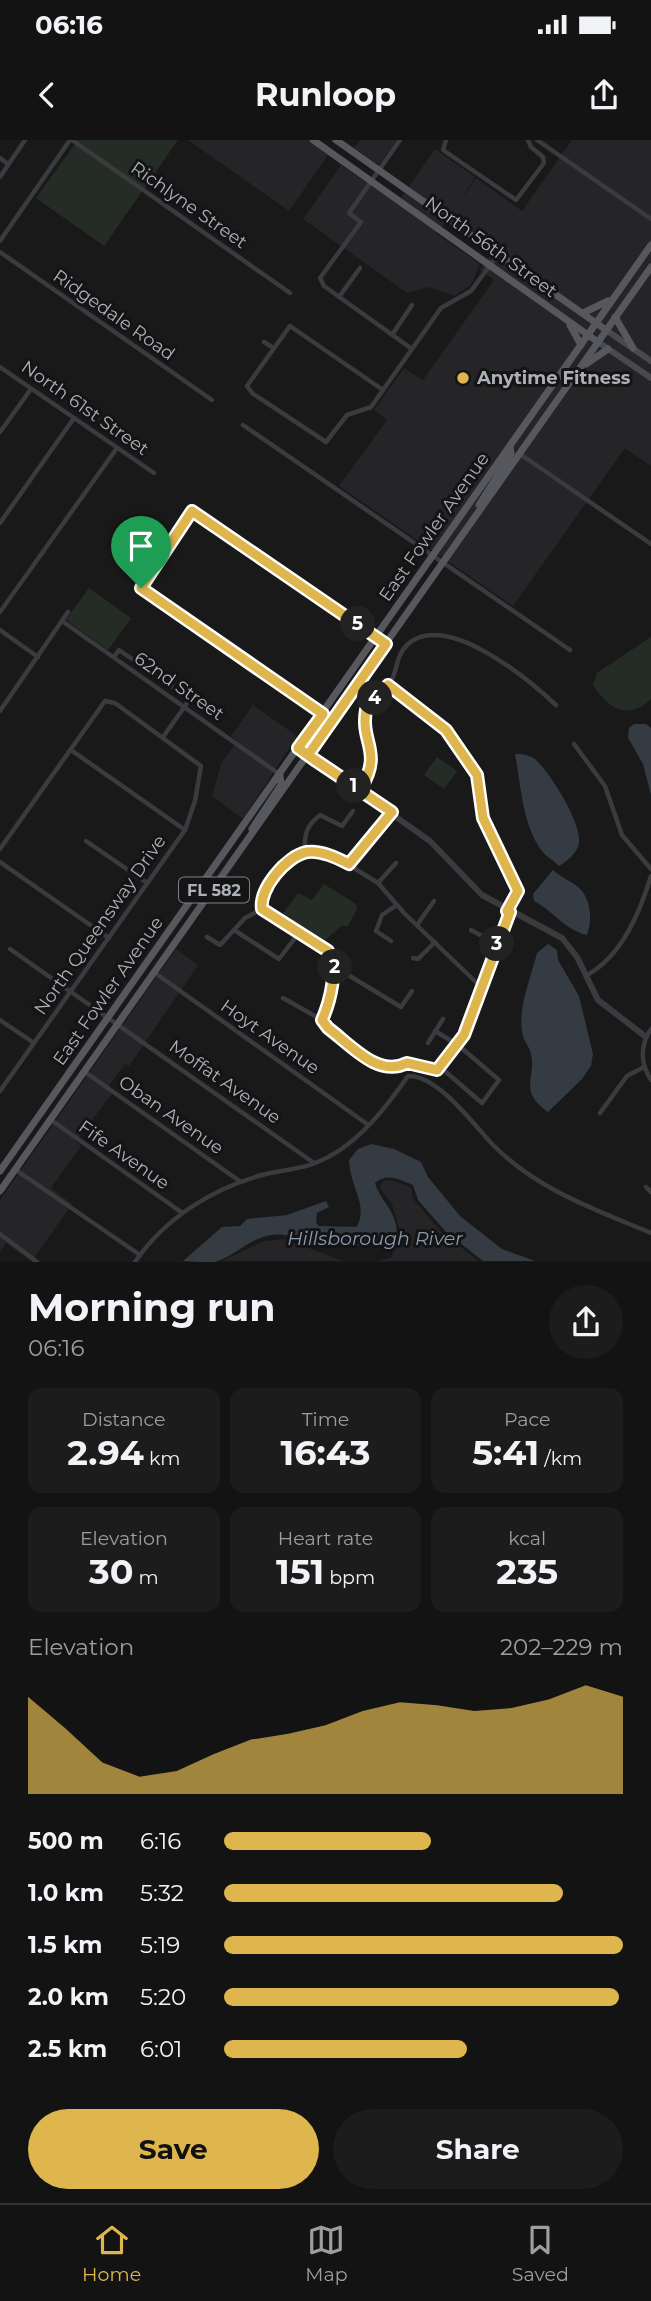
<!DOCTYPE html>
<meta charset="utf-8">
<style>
body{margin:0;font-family:Montserrat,sans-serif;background:#1c1c1d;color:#f1f3f6;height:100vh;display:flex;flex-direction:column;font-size:26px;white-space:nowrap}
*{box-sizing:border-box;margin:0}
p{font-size:23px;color:#9d9ea0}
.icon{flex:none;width:38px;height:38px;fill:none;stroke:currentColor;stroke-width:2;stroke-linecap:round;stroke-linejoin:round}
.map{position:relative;height:1122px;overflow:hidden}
.panel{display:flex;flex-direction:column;background:#131314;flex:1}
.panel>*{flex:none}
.pin{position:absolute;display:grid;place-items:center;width:60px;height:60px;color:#fff;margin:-72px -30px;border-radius:50% 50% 50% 0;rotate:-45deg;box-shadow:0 0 7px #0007}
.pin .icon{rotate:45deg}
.km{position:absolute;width:35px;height:35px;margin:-18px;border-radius:50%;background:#222;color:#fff;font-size:19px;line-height:35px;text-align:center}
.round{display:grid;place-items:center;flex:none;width:74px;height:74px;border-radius:37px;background:#1c1c1d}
.head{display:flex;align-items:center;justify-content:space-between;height:119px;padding:0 28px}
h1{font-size:38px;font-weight:700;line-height:52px}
.stats{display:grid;grid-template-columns:repeat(3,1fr);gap:10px;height:119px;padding:7px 28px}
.stats div{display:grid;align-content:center;border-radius:14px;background:#1c1c1d;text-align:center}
.stats b{font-size:35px;font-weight:700}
.stats small{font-size:19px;font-weight:400}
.stats p{font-size:19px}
.chart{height:196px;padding:14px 28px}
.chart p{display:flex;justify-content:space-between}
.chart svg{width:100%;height:126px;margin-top:7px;fill:#deb64d;opacity:.7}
.cta{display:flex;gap:14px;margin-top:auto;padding:14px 28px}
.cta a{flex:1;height:80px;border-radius:42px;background:#deb64d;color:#111;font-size:28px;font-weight:700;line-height:80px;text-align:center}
.cta a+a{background:#1c1c1d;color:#f1f3f6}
ul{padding:0 28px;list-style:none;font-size:23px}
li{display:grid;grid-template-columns:112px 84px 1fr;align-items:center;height:52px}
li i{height:18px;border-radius:9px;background:#deb64d}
.status{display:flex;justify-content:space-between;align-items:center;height:49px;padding:0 35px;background:#131314;direction:ltr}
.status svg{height:19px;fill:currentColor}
header{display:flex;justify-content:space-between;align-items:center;height:91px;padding:0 28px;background:#131314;font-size:32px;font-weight:700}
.dock{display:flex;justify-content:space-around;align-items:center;height:98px;border-top:2px solid #323234;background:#131314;font-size:19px;color:#9d9ea0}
.dock a{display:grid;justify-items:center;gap:4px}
.dock .current{color:#deb64d}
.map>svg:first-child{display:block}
.built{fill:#252527}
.green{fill:#252c26}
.water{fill:#343b42}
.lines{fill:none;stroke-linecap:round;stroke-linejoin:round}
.river{stroke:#343b42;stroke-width:8}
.minor{stroke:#3a3b3f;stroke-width:4.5}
.tertiary{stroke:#3a3b3f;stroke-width:6}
.secondary{stroke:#484a4f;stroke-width:6}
.primary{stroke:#56585e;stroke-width:7}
.route-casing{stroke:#fff;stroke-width:14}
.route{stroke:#deb64d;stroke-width:9}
.poi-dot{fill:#deb64d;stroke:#141415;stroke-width:2.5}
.labels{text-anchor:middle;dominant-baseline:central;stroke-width:6;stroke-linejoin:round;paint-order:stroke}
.shield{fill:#141415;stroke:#7f8188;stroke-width:2}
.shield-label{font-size:16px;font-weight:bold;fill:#adb0b9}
.street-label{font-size:18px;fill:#adb0b9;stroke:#141415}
.poi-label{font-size:18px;font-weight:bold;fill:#adb0b9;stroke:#141415;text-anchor:start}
.water-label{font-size:19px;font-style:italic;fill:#889aaf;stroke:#141415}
</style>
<div class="status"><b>06:16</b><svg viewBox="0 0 49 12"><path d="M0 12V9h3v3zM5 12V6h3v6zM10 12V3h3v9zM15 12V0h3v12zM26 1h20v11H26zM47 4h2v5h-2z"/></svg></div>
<header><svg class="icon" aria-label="back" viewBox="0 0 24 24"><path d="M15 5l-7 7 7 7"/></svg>Runloop<svg class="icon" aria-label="share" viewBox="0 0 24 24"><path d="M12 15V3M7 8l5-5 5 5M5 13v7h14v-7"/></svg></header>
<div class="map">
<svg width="651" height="1122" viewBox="0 0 651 1122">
<rect width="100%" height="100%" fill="#19191a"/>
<g class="built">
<polygon points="188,0 307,0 328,15 289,71"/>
<polygon points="360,0 397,0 379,25 354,8"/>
<polygon points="572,0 651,0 651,326 625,308 513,466 339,346 387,280 374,270 404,228 423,240 494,140 480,130 497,106 449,76 437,94 480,124 471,145 454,156 429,147 407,153 303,79 341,25 397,64 435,9 475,37 458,64 476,38 522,71"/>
<polygon points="253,565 297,596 243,679 212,656 221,624 237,601 231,596"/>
<polygon points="176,809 198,825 129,926 125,924 108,947 114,951 76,1001 81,1006 51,1048 72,1064 32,1121 6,1103 0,1111 0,1060"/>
<polygon points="391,1040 411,1047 413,1059 443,1094 479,1121 378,1121 392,1117 399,1087 392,1064 380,1048 383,1041"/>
<polygon points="285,1099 343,1121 365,1121 222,1121 264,1101"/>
</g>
<g class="green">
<polygon points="78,0 178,0 104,106 36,58"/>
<polygon points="89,448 131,478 108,510 66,480"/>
<path d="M651 497V559C627 581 609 569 593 545L597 533Z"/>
<polygon points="437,617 457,631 444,649 424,635"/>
<polygon points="324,744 356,764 357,769 348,786 341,786 324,801 281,776 298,753 312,760"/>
</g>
<g class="water">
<polygon points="634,584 646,584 651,588 651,655 643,624 628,598 629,588"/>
<path d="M515 614C523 614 530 615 536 620 551 634 581 682 579 702 578 713 567 721 559 726 554 720 546 717 542 711 522 685 521 644 515 614Z"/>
<path d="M553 730C560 737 569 740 577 746 591 757 593 780 587 795 565 790 553 771 534 761L533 754Z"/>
<path d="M548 804 557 810 558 820 579 856 593 914 591 926 582 939 548 972C518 951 536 939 531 914 530 908 526 904 524 899 515 873 531 838 537 813Z"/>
<path d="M371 1004 394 1009 421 1022 428 1037 460 1076 502 1109 535 1121H483L446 1092 418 1060 413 1045C400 1040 387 1032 375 1043 379 1058 393 1068 396 1085 404 1122 312 1099 285 1095 254 1091 238 1116 215 1122 206 1122 193 1122 183 1121L222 1087 240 1086 247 1079 287 1075 326 1061 329 1067 317 1073 316 1083 322 1089 349 1096C375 1070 350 1052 349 1020L358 1009Z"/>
</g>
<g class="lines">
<polyline class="river" points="320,1090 359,1091"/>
<g class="minor">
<polyline points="72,0 290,153"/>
<polyline points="400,0 349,73 361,82 320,138 324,146 412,209"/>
<polyline points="446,0 443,10 516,60 544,23 543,17 531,7 528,0"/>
<polyline points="537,0 651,79"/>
<polyline points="0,18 8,24"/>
<polyline points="0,37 25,0"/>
<polyline points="0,101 70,0"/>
<polyline points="0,112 212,260"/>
<polyline points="339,157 360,128"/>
<polyline points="392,195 412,165"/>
<polyline points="264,202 272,207"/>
<polyline points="0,227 154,333"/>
<polyline points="383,250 290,186 247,246 252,253 326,302 347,275 371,267 441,168 471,151 499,113"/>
<polyline points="243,285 570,510"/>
<polyline points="0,292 31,249"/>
<polyline points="520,314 651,404"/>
<polyline points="0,383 74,278"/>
<polyline points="0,472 117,308"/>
<polyline points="62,481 279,634"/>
<polyline points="0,490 38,517"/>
<polyline points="114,517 119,510 190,559 163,597"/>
<polyline points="388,545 446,590 477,635 483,678 518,751 507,771"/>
<polyline points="0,571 68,472"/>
<polyline points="322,574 141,448 192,371 386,504"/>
<polyline points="574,604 605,646 622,695 651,729"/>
<polyline points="71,610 185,690"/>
<path d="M360 650C384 612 360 604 366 571 373 558 387 550 393 537 398 525 397 514 408 504 447 471 528 539 556 565"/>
<polyline points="86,701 147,743"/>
<polyline points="0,709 105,561 115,563 201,626 195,661 185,690 0,951"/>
<path d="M305 712C304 695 306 686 320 675L342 686 353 671"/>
<polyline points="0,722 109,798"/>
<polyline points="349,724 391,673"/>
<polyline points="378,743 396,723"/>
<polyline points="417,785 434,761"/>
<polyline points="234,790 279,819 298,794"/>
<polyline points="471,790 497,804"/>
<polyline points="207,797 220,805 245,778 262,769"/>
<polyline points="391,801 376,791 382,775 397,765"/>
<polyline points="10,809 314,1023"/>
<polyline points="413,818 418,819 435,802"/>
<polyline points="335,827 401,867 412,851"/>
<polyline points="155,833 367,984"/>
<path d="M587 835C622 816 640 772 651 736"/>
<polyline points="481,847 404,773 378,743 336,717 305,712 296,717 266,747 261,758 262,769 328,811 333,818 335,827 329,849 330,862 322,880 382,928 397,928 407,923 437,930 440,927 464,895 510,772"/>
<polyline points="283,858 322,880"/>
<polyline points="0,880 34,903"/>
<path d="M651 889C640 906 640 923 651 940"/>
<polyline points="435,891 458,905 499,940 482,963 440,927"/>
<polyline points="428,903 443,879"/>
<polyline points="85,932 241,1042"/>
<polyline points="600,973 627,936 644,927"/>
<polyline points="51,980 181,1072"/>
<polyline points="16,1030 140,1115"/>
<polyline points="646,1047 651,1052"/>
<polyline points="0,1094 37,1122"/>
<path d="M135 1122C165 1078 212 1049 262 1035 279 1030 299 1030 315 1023 355 1008 385 969 408 936 438 935 474 985 493 1005 538 1050 594 1069 651 1093"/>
</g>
<polyline class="tertiary" points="298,608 430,701 482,755 562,798 577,817 598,860 646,897"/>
<g class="secondary">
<polyline points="606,190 651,221"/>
<polyline points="598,202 651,238"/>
</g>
<g class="primary">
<polyline points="313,0 598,202"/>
<polyline points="336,0 606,190"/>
<polyline points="583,173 608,161"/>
<polyline points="615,177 633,208"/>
<polyline points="570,185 581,205"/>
<polyline points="586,224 608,209"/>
<polyline points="479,365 511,314 510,306"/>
<polyline points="252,689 281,645 280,635"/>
<polyline points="0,1031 651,105"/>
<polyline points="0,1051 651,127"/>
</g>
</g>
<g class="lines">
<g class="route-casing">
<path id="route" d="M141 448 323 574 298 608 316 621 392 672 349 724C337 718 321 710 307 712 286 716 259 749 262 769L328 811C339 828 330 862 322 880L328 888C351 905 378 938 407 923L437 930 464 895 510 772 507 771 518 751 483 678 477 635 446 590 388 545 366 570C360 604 384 611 360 650L308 615 386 504 192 371 141 448"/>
</g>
<use href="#route" class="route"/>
</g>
<circle class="poi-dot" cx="463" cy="238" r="7"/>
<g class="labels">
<rect class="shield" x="179" y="737.5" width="70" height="25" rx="5"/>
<g class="shield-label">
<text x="214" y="750">FL 582</text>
</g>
<g class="street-label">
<text transform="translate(189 65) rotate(35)">Richlyne Street</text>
<text transform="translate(491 107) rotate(36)">North 56th Street</text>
<text transform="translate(114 175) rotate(35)">Ridgedale Road</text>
<text transform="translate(85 268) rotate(35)">North 61st Street</text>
<text transform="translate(434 387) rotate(-55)">East Fowler Avenue</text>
<text transform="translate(179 546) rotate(35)">62nd Street</text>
<text transform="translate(100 785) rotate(-55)">North Queensway Drive</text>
<text transform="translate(108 851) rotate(-55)">East Fowler Avenue</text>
<text transform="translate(270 897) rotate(35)">Hoyt Avenue</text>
<text transform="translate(225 942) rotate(35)">Moffat Avenue</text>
<text transform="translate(171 975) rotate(35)">Oban Avenue</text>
<text transform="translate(124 1015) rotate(35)">Fife Avenue</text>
</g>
<g class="poi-label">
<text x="477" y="238">Anytime Fitness</text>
</g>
<g class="water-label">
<text x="375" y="1098">Hillsborough River</text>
</g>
</g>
</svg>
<div class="pin" style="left:141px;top:448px;background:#1e9e55"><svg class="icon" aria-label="arrive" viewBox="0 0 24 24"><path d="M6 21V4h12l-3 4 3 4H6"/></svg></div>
<b class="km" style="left:354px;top:646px">1</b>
<b class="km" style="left:335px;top:827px">2</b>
<b class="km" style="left:497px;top:804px">3</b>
<b class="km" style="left:375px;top:558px">4</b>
<b class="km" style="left:358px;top:484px">5</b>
</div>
<section class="panel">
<div class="head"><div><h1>Morning run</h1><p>06:16</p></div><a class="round"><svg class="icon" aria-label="share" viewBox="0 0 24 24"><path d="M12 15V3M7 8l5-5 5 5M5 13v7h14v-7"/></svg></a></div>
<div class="stats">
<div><p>Distance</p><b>2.94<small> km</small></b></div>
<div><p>Time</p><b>16:43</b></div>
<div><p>Pace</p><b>5:41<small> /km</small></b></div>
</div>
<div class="stats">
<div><p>Elevation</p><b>30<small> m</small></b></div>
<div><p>Heart rate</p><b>151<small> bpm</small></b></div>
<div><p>kcal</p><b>235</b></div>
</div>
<div class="chart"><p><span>Elevation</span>202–229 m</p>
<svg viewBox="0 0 160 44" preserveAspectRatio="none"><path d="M0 44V10L10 21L20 33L30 38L40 36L50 30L60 25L70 23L80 20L90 15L100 12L110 13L120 15L130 14L140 11L150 6L160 10V44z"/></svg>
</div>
<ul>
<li><b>500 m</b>6:16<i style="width:52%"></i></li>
<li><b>1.0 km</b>5:32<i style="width:85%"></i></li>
<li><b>1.5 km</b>5:19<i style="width:100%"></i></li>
<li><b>2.0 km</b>5:20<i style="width:99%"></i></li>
<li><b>2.5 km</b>6:01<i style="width:61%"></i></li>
</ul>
<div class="cta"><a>Save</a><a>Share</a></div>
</section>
<nav class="dock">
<a class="current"><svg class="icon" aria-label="home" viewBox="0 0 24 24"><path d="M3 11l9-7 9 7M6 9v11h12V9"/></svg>Home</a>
<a><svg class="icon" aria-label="map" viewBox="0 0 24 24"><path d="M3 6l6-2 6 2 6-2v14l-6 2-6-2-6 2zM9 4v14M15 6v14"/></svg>Map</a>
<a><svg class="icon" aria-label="saved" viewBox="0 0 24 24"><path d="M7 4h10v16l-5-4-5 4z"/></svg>Saved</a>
</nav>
